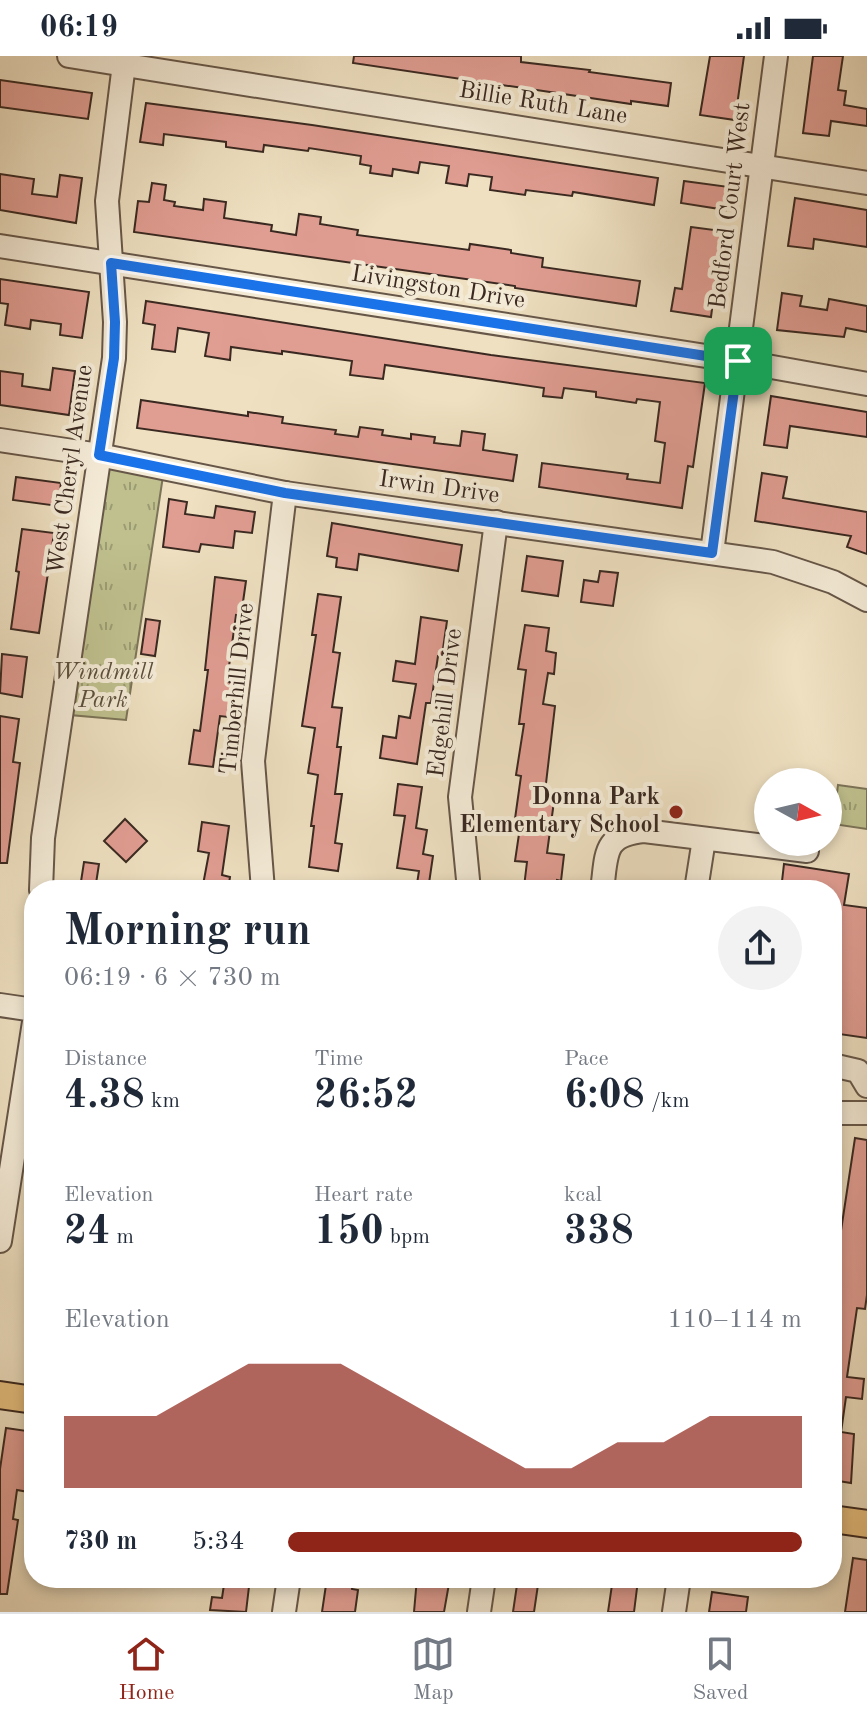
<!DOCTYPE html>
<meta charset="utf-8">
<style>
body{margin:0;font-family:"Old Standard TT",serif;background:#f2f2f3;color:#1f2937;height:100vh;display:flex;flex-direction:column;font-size:30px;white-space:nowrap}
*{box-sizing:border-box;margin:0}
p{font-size:26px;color:#747a83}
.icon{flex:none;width:44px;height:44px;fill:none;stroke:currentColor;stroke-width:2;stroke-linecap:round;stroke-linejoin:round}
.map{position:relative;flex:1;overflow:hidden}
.side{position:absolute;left:24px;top:824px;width:818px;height:708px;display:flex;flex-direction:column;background:#fff;border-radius:32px;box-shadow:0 4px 12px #0003}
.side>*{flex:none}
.needle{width:52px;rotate:98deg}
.controls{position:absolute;left:754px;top:712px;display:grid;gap:16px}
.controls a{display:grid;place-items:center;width:88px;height:88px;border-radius:50%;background:#fff;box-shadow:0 4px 12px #0003;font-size:40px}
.pin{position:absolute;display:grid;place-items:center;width:68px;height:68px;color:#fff;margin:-34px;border-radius:16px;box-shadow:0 4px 12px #0006}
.round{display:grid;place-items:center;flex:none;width:84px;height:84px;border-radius:42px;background:#f2f2f3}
.overview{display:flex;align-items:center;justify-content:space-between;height:136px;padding:0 40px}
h1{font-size:44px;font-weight:700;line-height:60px}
.metrics{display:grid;grid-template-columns:repeat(3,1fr);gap:12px;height:136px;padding:8px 40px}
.metrics div{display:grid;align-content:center}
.metrics b{font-size:40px;font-weight:700}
.metrics small{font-size:22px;font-weight:400}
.metrics p{font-size:22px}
.chart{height:224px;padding:16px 40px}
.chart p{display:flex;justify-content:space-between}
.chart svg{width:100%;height:144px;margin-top:8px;fill:#8f2418;opacity:.7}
ul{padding:0 40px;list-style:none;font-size:26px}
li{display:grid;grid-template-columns:128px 96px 1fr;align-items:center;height:60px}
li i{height:20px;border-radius:10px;background:#8f2418}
.status{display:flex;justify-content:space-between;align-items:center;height:56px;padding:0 40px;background:#fff;direction:ltr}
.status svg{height:22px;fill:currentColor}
.menu{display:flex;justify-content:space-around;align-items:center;height:112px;border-top:2px solid #e0e1e3;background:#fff;font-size:22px;color:#747a83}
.menu a{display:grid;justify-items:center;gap:4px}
.menu .on{color:#8f2418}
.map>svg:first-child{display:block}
.grass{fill:url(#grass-tufts);stroke:#7c7458;stroke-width:2}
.building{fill:#e09d92;stroke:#3a2921;stroke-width:2}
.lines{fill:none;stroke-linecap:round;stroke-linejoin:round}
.minor-casing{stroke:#675749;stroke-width:26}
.major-casing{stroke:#3a2921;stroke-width:30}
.minor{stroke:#f4ebd7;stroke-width:22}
.major{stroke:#e7c080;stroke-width:26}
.route-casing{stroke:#fff;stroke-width:16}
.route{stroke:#1a73e8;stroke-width:10}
.poi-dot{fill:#8f2418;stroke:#f4ebd7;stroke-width:3}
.labels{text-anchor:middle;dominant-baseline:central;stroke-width:8;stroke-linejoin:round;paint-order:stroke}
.street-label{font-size:24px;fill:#3a2921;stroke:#f4ebd7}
.park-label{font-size:24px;font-style:italic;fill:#5b4f3c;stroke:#f4ebd7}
.poi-label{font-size:24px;font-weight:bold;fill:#3a2921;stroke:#f4ebd7;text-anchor:end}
</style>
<div class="status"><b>06:19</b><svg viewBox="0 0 49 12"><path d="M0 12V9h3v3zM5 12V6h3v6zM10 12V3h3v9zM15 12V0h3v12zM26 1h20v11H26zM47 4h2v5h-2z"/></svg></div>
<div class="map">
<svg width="867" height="1556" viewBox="0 0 867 1556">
<defs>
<pattern id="grass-tufts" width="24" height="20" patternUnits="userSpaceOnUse" patternTransform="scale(2)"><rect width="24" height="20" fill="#bfc08e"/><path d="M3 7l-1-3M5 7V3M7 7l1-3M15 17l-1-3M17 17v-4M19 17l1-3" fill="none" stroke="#9c9c74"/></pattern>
</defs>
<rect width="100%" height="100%" fill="#eee0c1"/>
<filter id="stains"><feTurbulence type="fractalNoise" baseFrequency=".0025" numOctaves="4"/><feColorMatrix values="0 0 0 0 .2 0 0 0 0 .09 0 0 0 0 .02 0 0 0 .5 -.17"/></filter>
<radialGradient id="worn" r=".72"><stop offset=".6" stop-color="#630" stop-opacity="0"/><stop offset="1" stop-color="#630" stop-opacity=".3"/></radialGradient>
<g class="grass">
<polygon points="109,412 163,420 126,664 70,659"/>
<polygon points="838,729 867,733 867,773 833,768"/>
</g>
<g class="building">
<polygon points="354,0 521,0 521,6 590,14 589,16 671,27 668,50 631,45 631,48 353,7"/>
<polygon points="710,0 744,0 735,64 700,59"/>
<polygon points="813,0 843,0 838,34 846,35 844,49 867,53 867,70 831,65 829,80 803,77"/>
<polygon points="0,24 92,37 88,63 0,51"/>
<polygon points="146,47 312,69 658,122 654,149 573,136 572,140 526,134 525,139 490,134 492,121 469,118 467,130 446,127 449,110 420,106 418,117 393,113 392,120 370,117 371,110 360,108 361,100 309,92 308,95 264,89 263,96 226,91 226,86 164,78 163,89 140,86"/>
<polygon points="0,118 34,123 32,138 57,141 60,119 82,122 76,167 0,154"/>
<polygon points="684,125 729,131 726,154 681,147"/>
<polygon points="152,127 166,129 164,144 175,146 174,150 203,154 204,143 226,146 224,162 272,169 271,175 296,179 299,158 321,161 320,168 358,174 357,179 469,194 470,188 511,194 511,197 543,202 542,211 640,225 636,250 515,232 515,230 134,176 138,145 149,146"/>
<polygon points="795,142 867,154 867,191 814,183 813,193 788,190"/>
<polygon points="691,171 722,175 711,261 671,255 675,232 682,233"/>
<polygon points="0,223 89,236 82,282 60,279 61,268 31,264 30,273 5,269 8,248 0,247"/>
<polygon points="782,237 802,240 800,250 827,254 829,243 867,250 867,276 846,272 844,281 777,274"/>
<polygon points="146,245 491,299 705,327 693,411 688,410 682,452 539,431 542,407 628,418 627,423 660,427 665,387 655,385 660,346 637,343 636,347 596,341 596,336 564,332 562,342 543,340 544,332 385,309 383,323 350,319 352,305 282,295 282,298 231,291 230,304 205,300 209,277 178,272 175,296 152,293 155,269 143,267"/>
<polygon points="53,312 75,315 69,359 0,349 0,315 23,318 22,330 50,334"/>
<polygon points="771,340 867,356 867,381 790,370 787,392 764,389"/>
<polygon points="141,344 248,360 248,356 283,361 282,367 336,374 335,378 358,381 360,371 383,374 382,379 411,383 411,378 435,381 434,387 460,390 462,375 485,378 483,394 517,399 513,425 137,372"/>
<polygon points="762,417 787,421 783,442 867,456 867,498 847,491 851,480 755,465"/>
<polygon points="16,421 61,427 58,450 13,444"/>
<polygon points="169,443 187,446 185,458 214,462 216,450 255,456 252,477 235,475 233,492 201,488 199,496 163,491"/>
<polygon points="332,467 462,489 458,515 359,498 357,514 336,511 337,502 327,500"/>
<polygon points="22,473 54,477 39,577 11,573 19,516 16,515"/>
<polygon points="527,500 563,505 558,540 522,535"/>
<polygon points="600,515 618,517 613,550 581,546 584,524 598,526"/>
<polygon points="215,521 246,525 241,560 236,559 227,625 233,626 228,661 220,660 213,711 189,708 194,674 200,675 208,614 205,614"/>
<polygon points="318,538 341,541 333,596 340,597 332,651 342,652 337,691 341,691 335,738 342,738 335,787 342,788 338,815 309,811 314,770 311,770 318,719 308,717 315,672 302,670 316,579 312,579"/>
<polygon points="421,561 447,565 442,600 438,600 431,647 426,647 417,708 380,702 383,680 396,682 399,660 410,662 416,628 393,625 396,605 415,608"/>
<polygon points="146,563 160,565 155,600 141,598"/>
<polygon points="525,569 549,572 546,595 556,597 554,618 548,617 543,648 555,650 545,736 555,738 547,797 564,799 561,825 557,824 556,834 524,831 527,806 515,805 519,778 513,777 521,720 516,719 524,668 519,668 526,614 518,613"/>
<polygon points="2,598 27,601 22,641 0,637"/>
<polygon points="0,660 19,663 13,706 20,707 7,807 0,807"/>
<polygon points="398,728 422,731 416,772 427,774 423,798 433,800 428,834 416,834 419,815 397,812 405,760 394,759"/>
<polygon points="125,763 147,785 126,806 104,785"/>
<polygon points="202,766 229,770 222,819 230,821 228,834 202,834 209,797 198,795"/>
<polygon points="84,806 99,808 95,834 80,832"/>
<polygon points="784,808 849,818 844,849 867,852 867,982 832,977 832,834 781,834"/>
<polygon points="855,1082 867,1084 867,1239 865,1253 857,1252 847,1321 864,1323 862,1343 846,1341 841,1376 854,1378 851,1427 832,1424 832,1234"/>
<polygon points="6,1372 34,1376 31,1417 34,1417 34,1437 17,1434 13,1463 18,1464 7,1538 0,1538 0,1413"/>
<polygon points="853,1502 867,1504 867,1556 845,1556"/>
<polygon points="225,1522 250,1522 246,1556 210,1554 212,1541 222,1542"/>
<polygon points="327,1522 353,1522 352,1533 358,1534 355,1556 322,1556"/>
<polygon points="417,1522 450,1522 444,1556 414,1556"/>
<polygon points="518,1522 539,1522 534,1556 513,1556"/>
<polygon points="613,1522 638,1524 634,1556 608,1556"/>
<polygon points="712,1536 748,1541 746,1556 709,1556"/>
</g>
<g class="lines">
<g class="minor-casing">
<g id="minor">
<polyline points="69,0 867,127"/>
<polyline points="0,190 738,305 867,328"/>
<polyline points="0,384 99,399 285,437 773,506 833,526 867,544"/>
<polyline points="712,497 776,0"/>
<polyline points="41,834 43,782 114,302 115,266 107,145 125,0"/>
<polyline points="263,834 253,705 285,437"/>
<polyline points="469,834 460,741 496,466"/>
<path d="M602 834C607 799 602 779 644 775L807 795"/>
<polyline points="696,834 704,783"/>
<polyline points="0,949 34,954"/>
<polyline points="832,1009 858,1015 867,1030"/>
<polyline points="832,1057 867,1057"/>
<polyline points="0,1185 34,966"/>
<polyline points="284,1556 289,1522"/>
<polyline points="479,1556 484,1522"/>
<polyline points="674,1556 679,1522"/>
</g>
</g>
<g class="major-casing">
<g id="major">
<polyline points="0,1339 34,1344"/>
<polyline points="832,1463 867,1468"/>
</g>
</g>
<use href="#minor" class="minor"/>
<use href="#major" class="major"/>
</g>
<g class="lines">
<g class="route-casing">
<polygon id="route" points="111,207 738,305 712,497 285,437 99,399 114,302 115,266"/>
</g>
<use href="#route" class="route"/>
</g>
<circle class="poi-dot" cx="676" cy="756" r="8"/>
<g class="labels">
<g class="street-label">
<text transform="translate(543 48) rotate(9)">Billie Ruth Lane</text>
<text transform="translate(731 150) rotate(-83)">Bedford Court West</text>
<text transform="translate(438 232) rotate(9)">Livingston Drive</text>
<text transform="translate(71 414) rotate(-82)">West Cheryl Avenue</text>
<text transform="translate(439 432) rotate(8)">Irwin Drive</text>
<text transform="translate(238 633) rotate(-84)">Timberhill Drive</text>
<text transform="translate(446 647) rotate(-83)">Edgehill Drive</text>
</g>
<g class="park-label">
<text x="103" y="617">Windmill<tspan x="103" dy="28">Park</tspan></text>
</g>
<g class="poi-label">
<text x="660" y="742">Donna Park<tspan x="660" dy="28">Elementary School</tspan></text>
</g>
</g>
<rect width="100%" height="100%" filter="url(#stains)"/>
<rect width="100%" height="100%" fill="url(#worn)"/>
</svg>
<div class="controls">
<a><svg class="needle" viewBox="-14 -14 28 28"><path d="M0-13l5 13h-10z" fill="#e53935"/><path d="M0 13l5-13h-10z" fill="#747a83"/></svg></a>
</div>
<div class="pin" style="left:738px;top:305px;background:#1e9e55"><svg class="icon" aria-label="arrive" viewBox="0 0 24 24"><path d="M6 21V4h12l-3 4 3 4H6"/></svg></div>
<section class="side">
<div class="overview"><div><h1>Morning run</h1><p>06:19 · 6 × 730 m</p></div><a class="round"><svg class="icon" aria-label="share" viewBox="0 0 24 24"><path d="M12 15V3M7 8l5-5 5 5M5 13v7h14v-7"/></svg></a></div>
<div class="metrics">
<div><p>Distance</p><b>4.38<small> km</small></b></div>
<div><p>Time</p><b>26:52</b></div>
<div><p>Pace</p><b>6:08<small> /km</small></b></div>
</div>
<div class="metrics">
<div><p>Elevation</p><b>24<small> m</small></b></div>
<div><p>Heart rate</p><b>150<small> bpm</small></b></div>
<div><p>kcal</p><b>338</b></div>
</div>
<div class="chart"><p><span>Elevation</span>110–114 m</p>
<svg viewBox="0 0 160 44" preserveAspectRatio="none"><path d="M0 44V22L10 22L20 22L30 14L40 6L50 6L60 6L70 14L80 22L90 30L100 38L110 38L120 30L130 30L140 22L150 22L160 22V44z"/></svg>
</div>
<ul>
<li><b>730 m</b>5:34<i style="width:100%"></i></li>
</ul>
</section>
</div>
<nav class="menu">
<a class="on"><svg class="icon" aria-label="home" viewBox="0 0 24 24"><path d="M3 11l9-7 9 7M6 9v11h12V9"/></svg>Home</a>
<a><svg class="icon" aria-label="map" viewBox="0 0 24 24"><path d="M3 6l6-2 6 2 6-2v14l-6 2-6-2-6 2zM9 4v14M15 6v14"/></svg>Map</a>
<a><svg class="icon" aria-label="saved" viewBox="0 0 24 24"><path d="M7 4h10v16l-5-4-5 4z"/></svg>Saved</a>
</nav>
